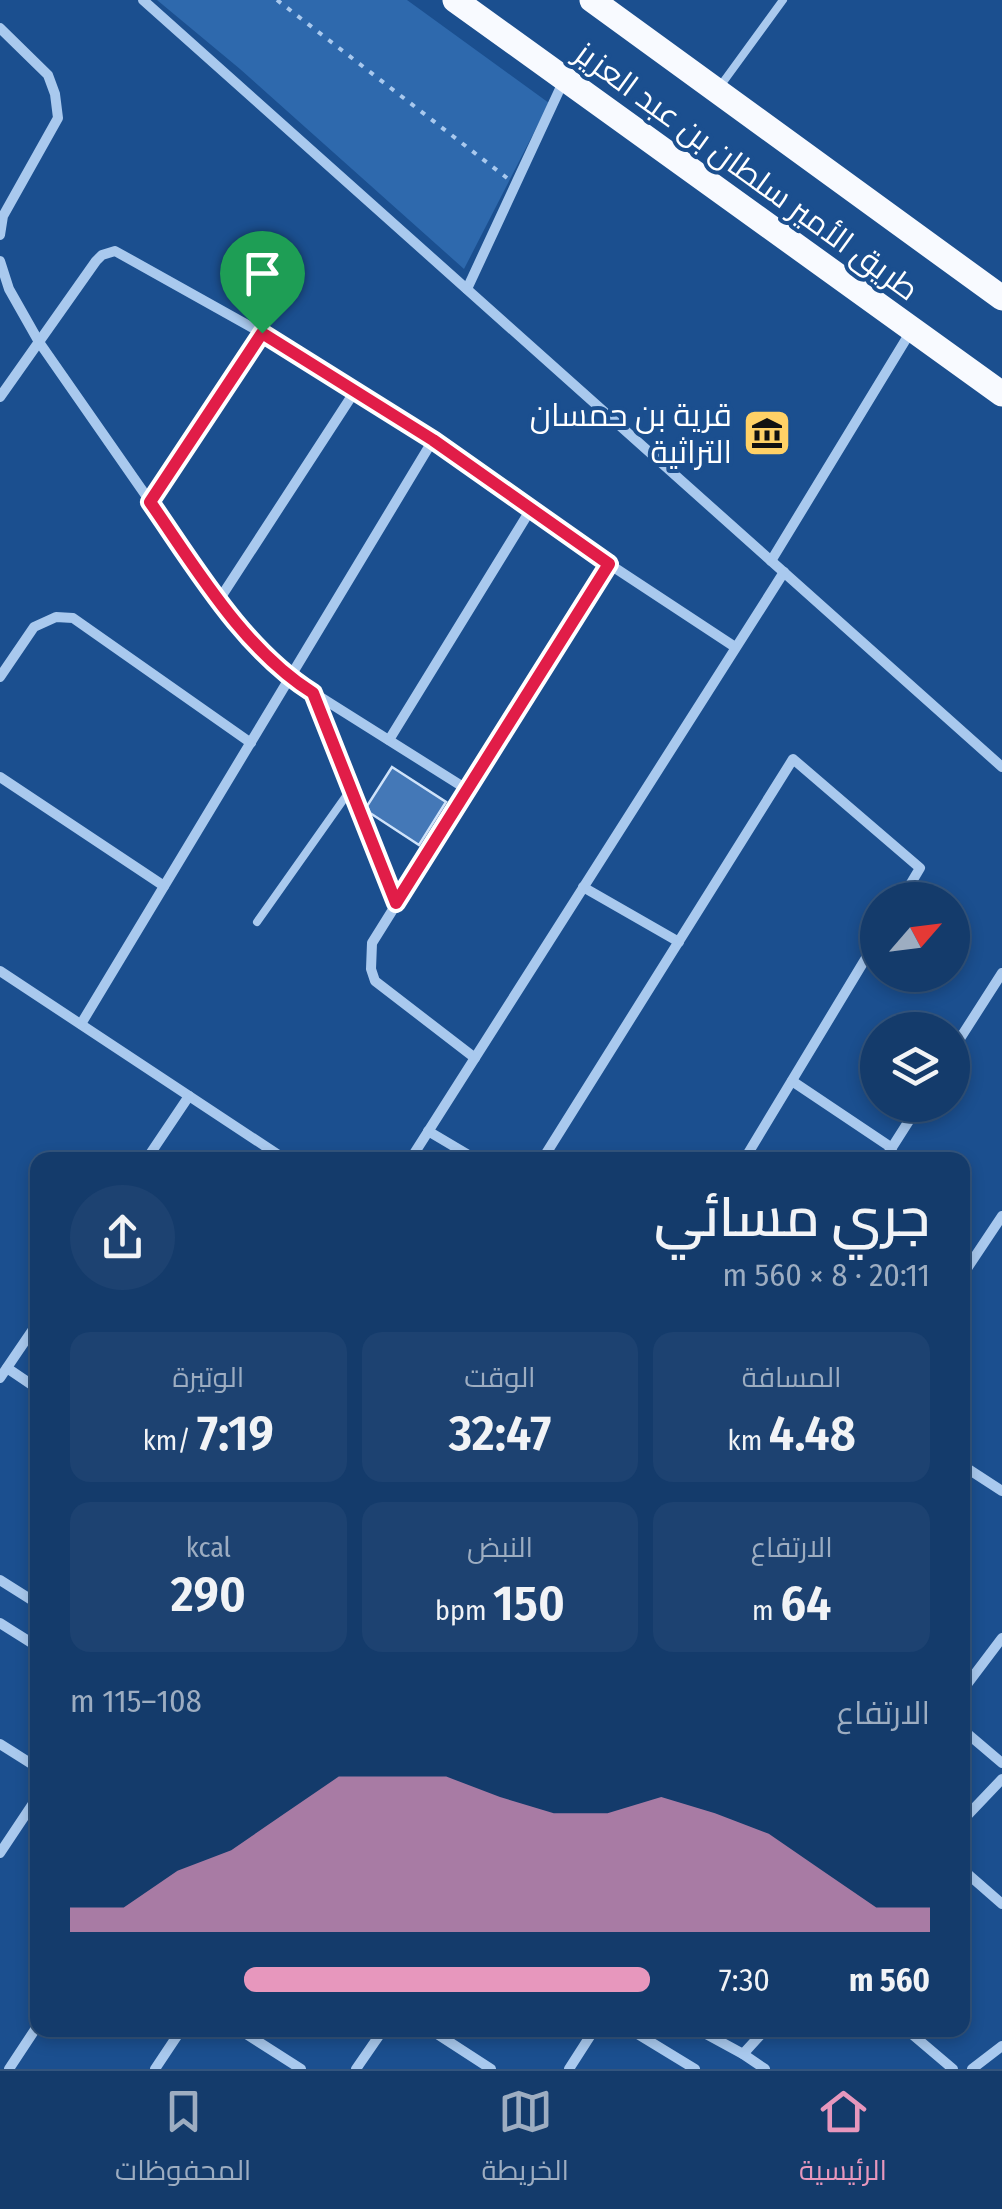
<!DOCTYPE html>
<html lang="ar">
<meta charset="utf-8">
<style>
body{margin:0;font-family:"Fira Sans Condensed",Cairo,sans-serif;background:#1d4271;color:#f1f3f6;direction:rtl;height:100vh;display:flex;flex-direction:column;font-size:38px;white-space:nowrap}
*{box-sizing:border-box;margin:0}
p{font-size:32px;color:#9dadc1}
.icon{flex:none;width:55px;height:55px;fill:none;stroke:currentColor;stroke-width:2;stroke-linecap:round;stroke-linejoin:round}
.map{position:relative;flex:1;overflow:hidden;direction:ltr}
.sheet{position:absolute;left:30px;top:1152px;width:940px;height:885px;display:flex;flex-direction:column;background:#143b6b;border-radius:20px;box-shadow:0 5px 15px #0003,0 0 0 2px #33557e;direction:rtl}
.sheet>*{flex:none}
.needle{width:65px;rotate:62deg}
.controls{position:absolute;left:860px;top:882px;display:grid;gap:20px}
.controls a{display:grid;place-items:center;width:110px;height:110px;border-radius:50%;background:#143b6b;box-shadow:0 5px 15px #0003,0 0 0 2px #33557e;font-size:50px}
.pin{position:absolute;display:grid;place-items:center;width:85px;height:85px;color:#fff;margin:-102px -42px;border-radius:50% 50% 50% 0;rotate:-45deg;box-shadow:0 0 10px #0007}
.pin .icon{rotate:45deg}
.round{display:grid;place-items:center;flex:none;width:105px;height:105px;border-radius:52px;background:#1d4271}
.head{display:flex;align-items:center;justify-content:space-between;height:170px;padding:0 40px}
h1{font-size:55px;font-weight:600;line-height:75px}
.metrics{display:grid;grid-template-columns:repeat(3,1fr);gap:15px;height:170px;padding:10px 40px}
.metrics div{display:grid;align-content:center;border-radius:20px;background:#1d4271;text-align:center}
.metrics b{font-size:50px;font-weight:600}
.metrics small{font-size:28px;font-weight:400}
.metrics p{font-size:28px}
.chart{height:280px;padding:20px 40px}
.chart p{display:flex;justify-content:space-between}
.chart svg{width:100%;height:180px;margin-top:10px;fill:#e797bd;opacity:.7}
ul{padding:0 40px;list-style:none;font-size:32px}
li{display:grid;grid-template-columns:160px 120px 1fr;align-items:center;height:75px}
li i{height:25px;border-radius:12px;background:#e797bd}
.tab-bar{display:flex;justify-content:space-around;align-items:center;height:140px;border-top:2px solid #33557e;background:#143b6b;font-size:28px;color:#9dadc1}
.tab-bar a{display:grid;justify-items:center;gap:5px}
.tab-bar .selected{color:#e797bd}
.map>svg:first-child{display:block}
.green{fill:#2e69ad}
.building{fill:#4478b7;stroke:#cfe3fa;stroke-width:2.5}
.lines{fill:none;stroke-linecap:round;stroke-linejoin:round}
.path{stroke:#a9c9ee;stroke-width:4;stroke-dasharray:5 8;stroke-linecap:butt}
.service{stroke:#a9c9ee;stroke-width:8}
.minor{stroke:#a9c9ee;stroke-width:10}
.trunk{stroke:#f8faff;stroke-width:25}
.route-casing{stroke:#fff;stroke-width:20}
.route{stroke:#e11d48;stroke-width:12}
.labels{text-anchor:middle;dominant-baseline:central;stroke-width:8;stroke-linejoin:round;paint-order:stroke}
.street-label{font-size:32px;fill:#fff;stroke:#1b4f8f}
.poi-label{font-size:32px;fill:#fff;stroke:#1b4f8f;text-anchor:end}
</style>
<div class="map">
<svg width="1002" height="2069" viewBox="0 0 1002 2069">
<rect width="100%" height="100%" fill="#1b4f8f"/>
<polygon class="green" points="157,0 407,0 549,103 464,269 240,69"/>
<polygon class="building" points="392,767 446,802 419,845 370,813 367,806"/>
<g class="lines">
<polyline class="path" points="277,0 507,178"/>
<g class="service">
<polyline points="721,85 783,0"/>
<polyline points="257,922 351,789"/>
</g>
<g class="minor">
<polyline points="143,0 1002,767"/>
<polyline points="0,28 48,75 55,94 58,118 3,216 0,235"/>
<polyline points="0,261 9,289 39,342 227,612 290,678 468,790"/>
<polyline points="467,289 564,80"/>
<polyline points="0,397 96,261 102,255 115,251 262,333 433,440 609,564 735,647"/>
<polyline points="150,502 262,333"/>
<polyline points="771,561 911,331"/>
<polyline points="219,600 355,391"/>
<polyline points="0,677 34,627 56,617 73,618 251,743"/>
<polyline points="313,694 396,903"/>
<polyline points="389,740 531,509"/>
<polyline points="0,777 164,886"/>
<polyline points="583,887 679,942"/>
<polyline points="0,971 286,1160"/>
<polyline points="81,1024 433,440"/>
<polyline points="952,1051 1002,973"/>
<polyline points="475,1058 375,981 371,969 372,943 609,564"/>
<polyline points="792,1081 892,1148"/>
<polyline points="428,1131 477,1160"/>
<polyline points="146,1160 189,1096"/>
<polyline points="410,1160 784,572"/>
<polyline points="542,1160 793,759 920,868 901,900"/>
<polyline points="744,1160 878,938"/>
<polyline points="884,1160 919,1105"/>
<polyline points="962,1276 1002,1216"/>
<polyline points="7,1368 38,1389"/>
<polyline points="0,1378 38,1322"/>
<polyline points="962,1465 1002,1491"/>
<polyline points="0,1580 38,1604"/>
<polyline points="0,1623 38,1647"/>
<polyline points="962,1691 1002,1638"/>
<polyline points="962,1729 1002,1763"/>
<polyline points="0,1744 38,1768"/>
<polyline points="962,1821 1002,1779"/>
<polyline points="0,1853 38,1796"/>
<polyline points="962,1869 1002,1904"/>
<polyline points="240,2030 301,2069"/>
<polyline points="431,2030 491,2069"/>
<polyline points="631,2030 695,2069"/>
<polyline points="699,2030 743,2054 765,2069"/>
<polyline points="907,2030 953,2069"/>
<polyline points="743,2054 765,2030"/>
<polyline points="9,2069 38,2025"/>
<polyline points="155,2069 181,2030"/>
<polyline points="356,2069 383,2030"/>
<polyline points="569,2069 594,2030"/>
<polyline points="972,2069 1002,2046"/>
</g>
<g class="trunk">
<polyline points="455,0 1002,394"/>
<polyline points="592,0 1002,298"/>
</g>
</g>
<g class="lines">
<g class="route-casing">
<path id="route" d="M262 333 433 440 609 564 396 903 313 693C243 649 196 568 150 502Z"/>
</g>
<use href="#route" class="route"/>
</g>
<defs>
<g id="museum-square" transform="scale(2.5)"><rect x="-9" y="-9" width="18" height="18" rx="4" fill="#ffd166" stroke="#1b4f8f"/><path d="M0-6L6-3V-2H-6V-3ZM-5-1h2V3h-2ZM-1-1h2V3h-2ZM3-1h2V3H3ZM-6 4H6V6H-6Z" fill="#111"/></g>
</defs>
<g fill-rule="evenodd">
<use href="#museum-square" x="767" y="433"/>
</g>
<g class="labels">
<g class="street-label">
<text transform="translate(747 171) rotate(36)">طريق الأمير سلطان بن عبد العزيز</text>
</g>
<g class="poi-label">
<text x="732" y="415">قرية بن حمسان<tspan x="732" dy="37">التراثية</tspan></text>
</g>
</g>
</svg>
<div class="controls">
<a><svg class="needle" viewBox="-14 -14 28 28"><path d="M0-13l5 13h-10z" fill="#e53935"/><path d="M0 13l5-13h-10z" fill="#9dadc1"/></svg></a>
<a><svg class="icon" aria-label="layers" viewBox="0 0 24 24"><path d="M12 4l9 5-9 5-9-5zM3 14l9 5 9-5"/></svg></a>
</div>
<div class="pin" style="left:262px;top:333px;background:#1e9e55"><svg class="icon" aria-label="arrive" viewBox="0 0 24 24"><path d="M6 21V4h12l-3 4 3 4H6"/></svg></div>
<section class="sheet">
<div class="head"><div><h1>جري مسائي</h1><p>20:11 · 8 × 560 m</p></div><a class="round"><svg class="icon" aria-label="share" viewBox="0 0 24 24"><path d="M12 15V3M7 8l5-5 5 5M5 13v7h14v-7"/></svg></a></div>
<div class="metrics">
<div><p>المسافة</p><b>4.48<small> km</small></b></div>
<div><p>الوقت</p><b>32:47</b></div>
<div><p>الوتيرة</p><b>7:19<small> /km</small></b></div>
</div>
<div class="metrics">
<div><p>الارتفاع</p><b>64<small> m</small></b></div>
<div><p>النبض</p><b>150<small> bpm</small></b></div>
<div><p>kcal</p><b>290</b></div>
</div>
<div class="chart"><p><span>الارتفاع</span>108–115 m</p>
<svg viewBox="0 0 160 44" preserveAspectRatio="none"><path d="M0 44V38L10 38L20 29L30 24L40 15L50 6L60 6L70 6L80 11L90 15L100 15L110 11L120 15L130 20L140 29L150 38L160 38V44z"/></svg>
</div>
<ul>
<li><b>560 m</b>7:30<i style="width:70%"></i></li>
</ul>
</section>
</div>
<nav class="tab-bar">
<a class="selected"><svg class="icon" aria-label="home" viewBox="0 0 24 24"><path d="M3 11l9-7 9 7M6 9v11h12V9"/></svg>الرئيسية</a>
<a><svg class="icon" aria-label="map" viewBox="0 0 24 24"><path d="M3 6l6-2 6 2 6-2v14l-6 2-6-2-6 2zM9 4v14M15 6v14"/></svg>الخريطة</a>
<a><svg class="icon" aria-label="saved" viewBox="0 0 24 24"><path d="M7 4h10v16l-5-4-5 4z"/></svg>المحفوظات</a>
</nav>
